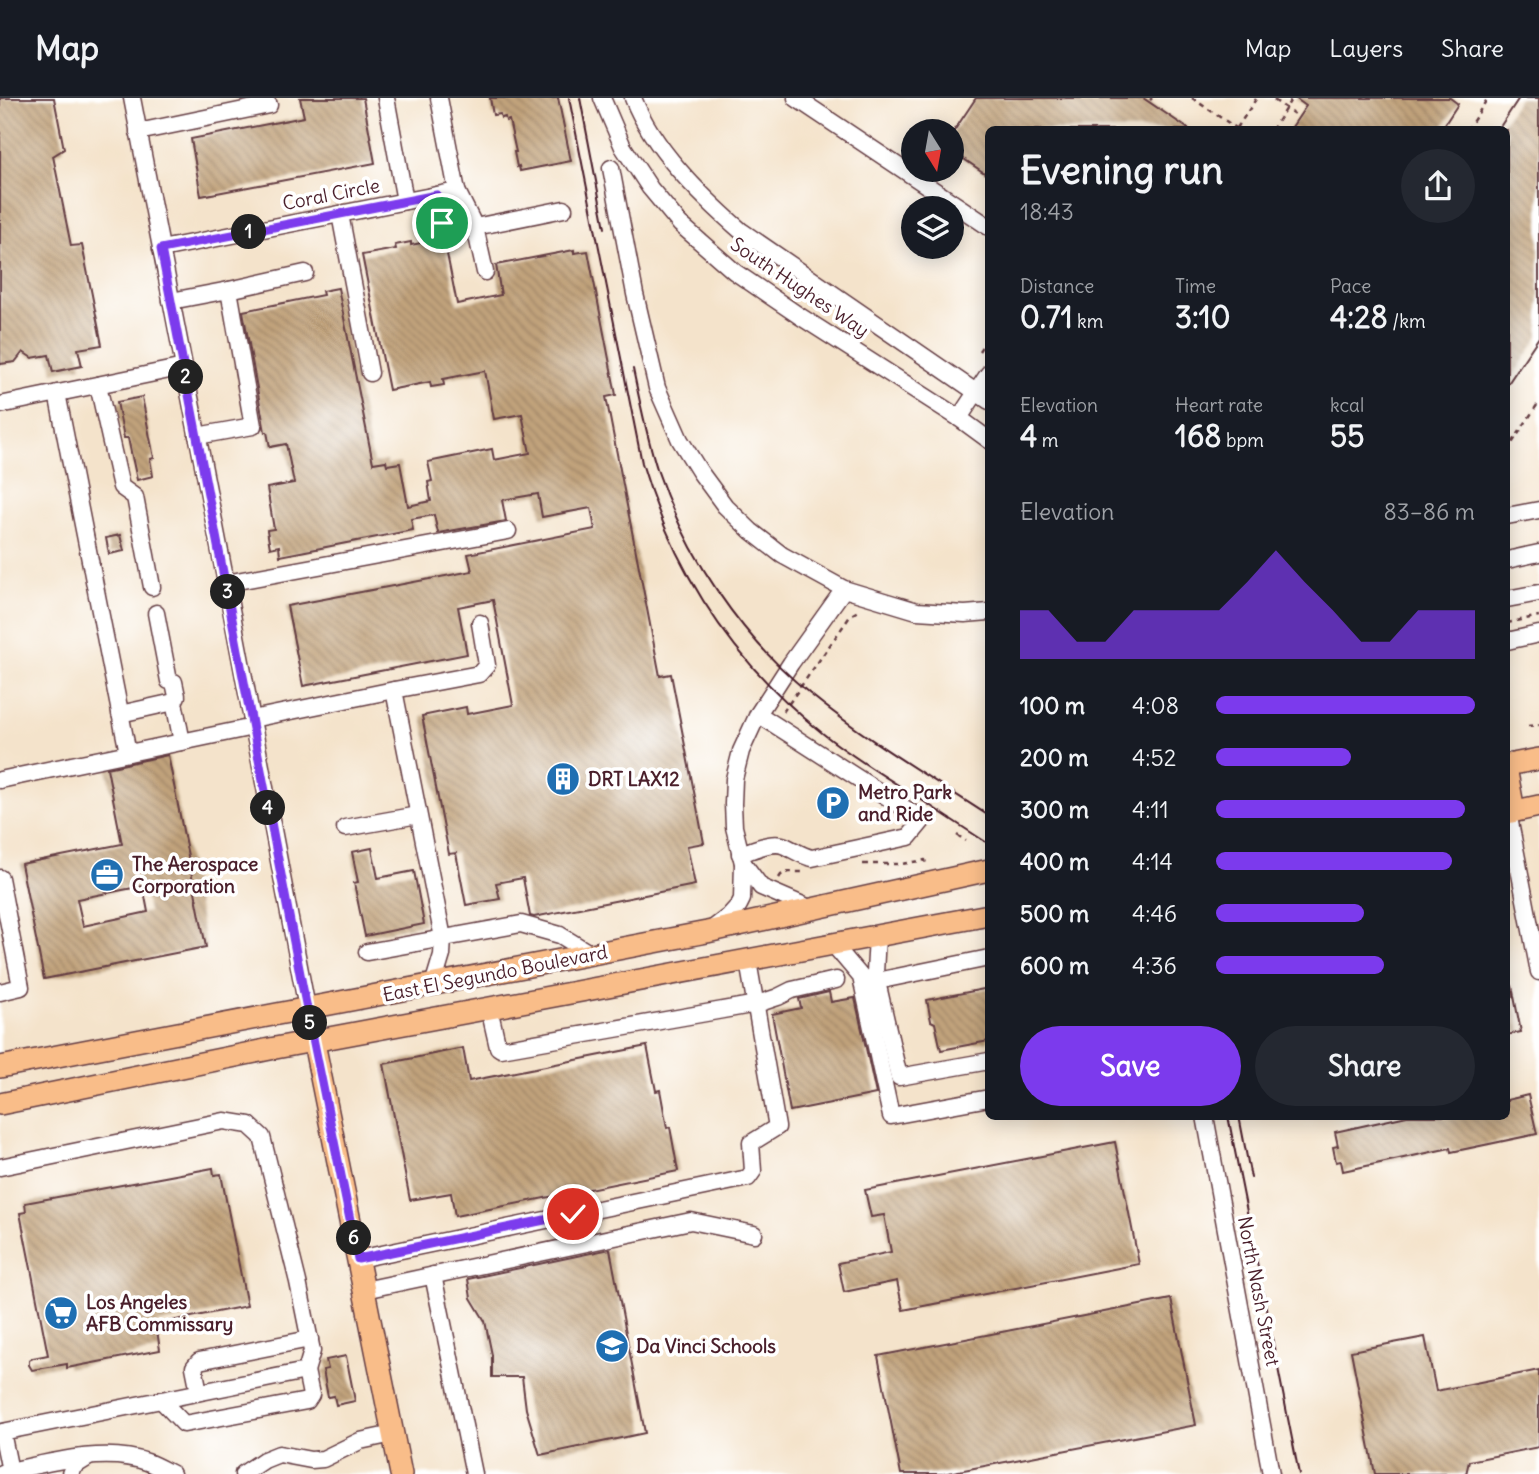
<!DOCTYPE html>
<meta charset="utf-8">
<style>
body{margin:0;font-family:Delius,sans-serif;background:#242831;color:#f1f3f6;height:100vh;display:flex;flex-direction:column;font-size:26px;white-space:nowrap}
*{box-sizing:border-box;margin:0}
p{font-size:23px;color:#9ea1a6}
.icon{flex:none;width:38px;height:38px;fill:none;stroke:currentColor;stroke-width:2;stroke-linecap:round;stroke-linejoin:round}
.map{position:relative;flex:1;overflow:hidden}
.details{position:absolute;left:985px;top:28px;width:525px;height:994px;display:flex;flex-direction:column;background:#171b24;border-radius:10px;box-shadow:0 4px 18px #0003}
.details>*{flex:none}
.needle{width:46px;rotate:169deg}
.tools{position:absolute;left:901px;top:21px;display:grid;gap:14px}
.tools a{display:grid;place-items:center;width:63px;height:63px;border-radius:50%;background:#171b24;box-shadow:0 4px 18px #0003;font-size:35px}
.pin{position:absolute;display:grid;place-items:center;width:60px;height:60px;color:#fff;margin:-30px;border:4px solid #fff;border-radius:50%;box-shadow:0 2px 7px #0007}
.km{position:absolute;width:35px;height:35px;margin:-18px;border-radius:50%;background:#222;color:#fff;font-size:19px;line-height:35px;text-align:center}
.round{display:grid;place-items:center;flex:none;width:74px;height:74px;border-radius:37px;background:#242831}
.summary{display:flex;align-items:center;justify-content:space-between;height:119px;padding:0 35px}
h1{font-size:38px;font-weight:700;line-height:52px}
.stats{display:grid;grid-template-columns:repeat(3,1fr);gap:10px;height:119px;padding:7px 35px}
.stats div{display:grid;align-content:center}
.stats b{font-size:30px;font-weight:700}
.stats small{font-size:19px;font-weight:400}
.stats p{font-size:19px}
.chart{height:196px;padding:14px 35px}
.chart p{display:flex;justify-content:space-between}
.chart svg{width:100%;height:126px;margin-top:7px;fill:#7c3aed;opacity:.7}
.primary-button{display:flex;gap:14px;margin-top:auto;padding:14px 35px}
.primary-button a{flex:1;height:80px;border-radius:42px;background:#7c3aed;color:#fff;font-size:28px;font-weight:700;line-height:80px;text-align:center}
.primary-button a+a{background:#242831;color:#f1f3f6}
ul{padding:0 35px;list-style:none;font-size:23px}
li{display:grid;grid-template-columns:112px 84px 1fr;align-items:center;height:52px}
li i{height:18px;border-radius:9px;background:#7c3aed}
header{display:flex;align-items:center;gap:42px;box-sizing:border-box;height:98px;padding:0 35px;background:#171b24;border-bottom:2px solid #363941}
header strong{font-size:33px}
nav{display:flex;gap:38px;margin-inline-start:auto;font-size:24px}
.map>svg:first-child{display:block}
.building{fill:url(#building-back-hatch);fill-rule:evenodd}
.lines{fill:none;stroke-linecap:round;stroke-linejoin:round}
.minor-casing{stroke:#643c43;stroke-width:19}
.major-casing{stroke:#643c43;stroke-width:24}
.path{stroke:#643c43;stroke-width:2.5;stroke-dasharray:5 5;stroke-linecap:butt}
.minor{stroke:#fff;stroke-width:16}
.major{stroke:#f9bd89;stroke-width:21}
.tram{stroke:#4a1f2b;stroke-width:2}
.route-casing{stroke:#fff;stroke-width:14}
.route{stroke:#7c3aed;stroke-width:9}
.labels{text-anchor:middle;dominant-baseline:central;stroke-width:7;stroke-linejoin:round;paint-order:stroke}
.street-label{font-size:19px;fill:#4a1f2b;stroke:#fff}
.poi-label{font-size:19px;font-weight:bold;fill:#4a1f2b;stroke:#fff;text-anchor:start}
</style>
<header>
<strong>Map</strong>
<nav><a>Map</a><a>Layers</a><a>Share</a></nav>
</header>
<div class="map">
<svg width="1539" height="1376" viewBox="0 0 1539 1376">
<defs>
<pattern id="building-back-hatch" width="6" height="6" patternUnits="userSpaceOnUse" patternTransform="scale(1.75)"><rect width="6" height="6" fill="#c1a37c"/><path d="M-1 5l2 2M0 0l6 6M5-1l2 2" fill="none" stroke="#9f8466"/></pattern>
</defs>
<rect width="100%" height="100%" fill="#fff"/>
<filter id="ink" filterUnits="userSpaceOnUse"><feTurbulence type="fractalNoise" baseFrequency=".0143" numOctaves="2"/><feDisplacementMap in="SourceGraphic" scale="14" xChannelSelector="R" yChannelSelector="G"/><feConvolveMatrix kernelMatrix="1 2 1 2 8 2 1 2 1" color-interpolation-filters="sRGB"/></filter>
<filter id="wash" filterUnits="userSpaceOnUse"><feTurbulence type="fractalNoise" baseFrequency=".00686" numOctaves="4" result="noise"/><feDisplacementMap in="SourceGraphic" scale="28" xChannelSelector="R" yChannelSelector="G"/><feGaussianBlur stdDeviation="1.57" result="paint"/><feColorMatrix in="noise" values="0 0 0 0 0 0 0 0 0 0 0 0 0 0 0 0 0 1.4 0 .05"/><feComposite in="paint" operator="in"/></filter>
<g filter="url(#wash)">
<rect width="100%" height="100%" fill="#f4e3cb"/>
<g id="blocks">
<g class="building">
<polygon points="0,0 54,0 64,51 53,58 71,148 82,147 102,247 78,251 82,268 53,274 49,257 32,260 23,254 15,264 0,266"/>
<polygon points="300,0 363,0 375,65 201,98 191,41 304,19"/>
<polygon points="490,0 558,0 571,63 520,73 519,68 517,69 514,54 516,54 509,22 506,23 505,19 501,20 500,16 493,17"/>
<polygon points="976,0 1143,0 1190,32 989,32 989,78 952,53 952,36"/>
<polygon points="1295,0 1450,0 1458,6 1441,32 1290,32 1306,8"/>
<polygon points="1519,0 1539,0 1539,239 1507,287 1507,32 1498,32"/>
<polygon points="436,142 440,146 445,146 457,206 501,197 496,167 574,152 574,155 588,153 616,297 606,299 660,578 671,576 704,745 687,748 695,787 534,819 530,818 523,780 496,785 500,801 466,807 456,755 449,756 422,618 466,609 467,616 513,607 493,502 458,509 467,556 303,588 287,508 472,473 468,456 595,431 591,410 542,419 538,396 502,402 506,423 438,435 434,417 411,421 413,432 280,458 279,448 270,450 267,432 274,431 267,390 294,385 286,346 270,349 267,334 265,334 243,213 323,197 322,193 338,190 373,365 386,363 387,367 400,365 408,408 431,403 428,384 432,383 428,364 492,351 494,362 530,355 522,316 494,321 485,273 443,281 444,287 431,289 430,284 389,292 362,157 396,151 395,147 411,144 411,147"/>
<polygon points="142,299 154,360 150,361 153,378 137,382 128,340 124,340 117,304"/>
<polygon points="120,437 124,453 109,456 106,440"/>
<path d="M168 657 206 849 44 881 21 766 122 746 107 670ZM143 788 148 814 83 828 77 801Z"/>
<polygon points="372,750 378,780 414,773 424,826 365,838 354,785 358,784 352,754"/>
<polygon points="1512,888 1521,934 1507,937 1507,889"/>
<polygon points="989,890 989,943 941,952 935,925 931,923 927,902"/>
<polygon points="829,894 831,904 855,900 876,996 790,1013 772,916 801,910 799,901"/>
<polygon points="647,948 656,993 660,992 667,1030 670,1029 678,1073 455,1118 451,1095 410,1102 384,966 463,950 469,983"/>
<polygon points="1528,997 1537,1036 1451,1054 1450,1050 1343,1073 1341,1063 1336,1064 1333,1049 1338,1048 1335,1034 1407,1018 1507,1018 1507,1002"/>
<polygon points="1115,1044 1139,1166 903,1212 897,1183 844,1194 838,1165 891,1154 884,1117 871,1119 865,1092"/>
<polygon points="213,1070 214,1077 221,1076 247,1208 156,1226 160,1252 67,1270 67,1266 32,1272 29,1267 29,1262 33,1260 48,1257 20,1115 26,1114 25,1105"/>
<polygon points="610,1151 645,1335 540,1357 526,1311 522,1279 492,1279 492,1257 485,1223 471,1200 468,1181"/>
<polygon points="1171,1201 1196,1327 943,1376 901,1376 878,1258"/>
<polygon points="1425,1239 1436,1293 1539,1272 1539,1349 1469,1363 1466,1376 1375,1376 1351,1253"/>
<polygon points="346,1258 355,1303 336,1307 334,1298 328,1299 323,1272 328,1271 326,1262"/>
</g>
</g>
</g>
<g filter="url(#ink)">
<use href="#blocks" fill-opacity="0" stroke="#643c43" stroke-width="2"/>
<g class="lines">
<g class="minor-casing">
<g id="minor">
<polyline points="132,0 226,485 307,910"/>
<polyline points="386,0 405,103"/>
<polyline points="602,0 623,49 650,90 680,126 735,174 798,217 959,320 989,342"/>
<path d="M633 0C653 51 700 97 740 132L989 303"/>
<polyline points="796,0 989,129"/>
<polyline points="138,34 269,7"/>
<polyline points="611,70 635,196 657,290 680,342 700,374 725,408 751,433 782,457 844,491 917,513 965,516 989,514"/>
<polyline points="457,93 475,129"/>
<polyline points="437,97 444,136"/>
<polyline points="340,116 370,275"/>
<polyline points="161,151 457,93 439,0"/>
<polyline points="485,174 475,129 564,111"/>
<polyline points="229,192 305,175"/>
<polyline points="171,203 229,192 253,328 197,338"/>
<polyline points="98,287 121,389 135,399 152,489"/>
<polyline points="57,295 128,655"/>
<polyline points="0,307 184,269"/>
<polyline points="959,320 989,275"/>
<polyline points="1507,418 1539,412"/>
<polyline points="1507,462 1539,455"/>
<polyline points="226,485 508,433"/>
<polyline points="1507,501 1539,495"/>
<polyline points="156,515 169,583 174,584 177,598 174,604 182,644"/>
<polyline points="1507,543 1539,536"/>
<polyline points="120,616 174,604"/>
<polyline points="252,621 394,592"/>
<polyline points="0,682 253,629"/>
<polyline points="1508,714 1539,874"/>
<polyline points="345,730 418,717"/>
<path d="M740 756C753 752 773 742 785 748 794 752 802 758 812 760L909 739 923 722 758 616"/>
<polyline points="743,765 761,789 812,811"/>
<polyline points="0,780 21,889 0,894"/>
<polyline points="712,831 729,818 739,807 742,801 743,765 734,729 733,706 734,681 741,653 758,616 791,565 844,491"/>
<polyline points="877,838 875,875 899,979 989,963"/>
<polyline points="833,846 861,879 891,1018 989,1000"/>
<polyline points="367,854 521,826 560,837 591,856"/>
<polyline points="877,883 989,860"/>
<polyline points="433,887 442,857 443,840 394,592 479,576 487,567 480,525"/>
<polyline points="489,910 497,945 498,949 501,951 757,906 778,899 792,892 836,882"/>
<polyline points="1205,1018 1271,1376"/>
<polyline points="0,1069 224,1023 249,1027 262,1039 298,1184 312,1253 306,1273 2,1334 10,1373"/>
<polyline points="358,1161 748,1080 753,1073 751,1045 777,1029 748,863"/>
<polyline points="433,1177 474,1376"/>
<polyline points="364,1192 691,1123 754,1136"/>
<polyline points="199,1294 194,1269 199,1263 310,1241"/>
<polyline points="161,1302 184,1326 307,1303 311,1297 306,1273"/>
<path d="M1 1375C44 1366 104 1348 147 1364 155 1367 164 1372 172 1376"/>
<polyline points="70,1376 73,1369 89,1359"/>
<polyline points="243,1376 264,1362 279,1356 311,1362 323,1361 360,1343 393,1336"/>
</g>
</g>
<g class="major-casing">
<g id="major">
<polyline points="1507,667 1539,661"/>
<polyline points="1507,675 1514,713"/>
<polyline points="1507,715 1539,708"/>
<polyline points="307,910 401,1376"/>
<polyline points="0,969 707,834 989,772"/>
<polyline points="0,1006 270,951 989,817"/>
</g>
</g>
<g class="path">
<polyline points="1192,0 1239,32"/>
<polyline points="1150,2 1152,0"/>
<polyline points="1274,2 1297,18"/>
<polyline points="1237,30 1256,1"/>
<polyline points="1272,32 1292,0"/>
<polyline points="1467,32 1488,0"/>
<polyline points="979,253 989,238"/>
<polyline points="1507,353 1539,304"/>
<polyline points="1507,525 1539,518"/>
<polyline points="783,614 851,517 858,513"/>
<polyline points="1528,628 1539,627"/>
<polyline points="957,737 966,743"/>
<polyline points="863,766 902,766 925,762 926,766"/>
<polyline points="779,780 781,777 789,774 805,774"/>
</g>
<use href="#minor" class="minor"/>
<use href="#major" class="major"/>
<g class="tram">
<path d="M569 0 642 365C674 474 732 563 821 634 848 656 879 675 909 694 936 711 962 729 989 746"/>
<polyline points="580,0 605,130"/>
<path d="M633 271C640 305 647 340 658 374 687 458 740 538 809 595 865 641 928 678 989 718"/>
<polyline points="1228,1018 1299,1376"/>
<polyline points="1239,1018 1251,1080"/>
</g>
</g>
</g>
<g class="lines" filter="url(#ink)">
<g class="route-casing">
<polyline id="route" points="442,125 437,97 161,151 302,886 358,1161 573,1116"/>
</g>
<use href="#route" class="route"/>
</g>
<defs>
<g id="building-disc" transform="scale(1.75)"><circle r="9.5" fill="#1f6fb2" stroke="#fff"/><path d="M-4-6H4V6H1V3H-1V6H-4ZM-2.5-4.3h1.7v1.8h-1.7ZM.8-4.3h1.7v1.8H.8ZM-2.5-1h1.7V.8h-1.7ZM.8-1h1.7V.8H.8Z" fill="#fff"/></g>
<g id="parking-disc" transform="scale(1.75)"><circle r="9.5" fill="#1f6fb2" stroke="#fff"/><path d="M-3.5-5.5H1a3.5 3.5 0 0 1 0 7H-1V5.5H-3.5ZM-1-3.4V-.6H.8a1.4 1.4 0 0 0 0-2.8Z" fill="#fff"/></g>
<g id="office-disc" transform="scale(1.75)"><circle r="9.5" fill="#1f6fb2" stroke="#fff"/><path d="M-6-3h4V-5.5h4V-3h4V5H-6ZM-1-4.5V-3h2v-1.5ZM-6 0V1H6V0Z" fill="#fff"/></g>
<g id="supermarket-disc" transform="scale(1.75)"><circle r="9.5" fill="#1f6fb2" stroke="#fff"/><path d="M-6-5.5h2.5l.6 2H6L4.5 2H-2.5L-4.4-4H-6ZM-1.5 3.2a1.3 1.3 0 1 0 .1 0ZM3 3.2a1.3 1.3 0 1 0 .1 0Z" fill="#fff"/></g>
<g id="school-disc" transform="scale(1.75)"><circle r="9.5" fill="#1f6fb2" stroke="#fff"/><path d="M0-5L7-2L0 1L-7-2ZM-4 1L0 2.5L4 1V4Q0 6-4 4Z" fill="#fff"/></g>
</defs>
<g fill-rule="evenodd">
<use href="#building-disc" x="563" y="681"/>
<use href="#parking-disc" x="833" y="705"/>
<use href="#office-disc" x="107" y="777"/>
<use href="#supermarket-disc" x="61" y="1215"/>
<use href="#school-disc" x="612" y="1248"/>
</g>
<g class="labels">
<g class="street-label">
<text transform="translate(331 96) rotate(-11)">Coral Circle</text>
<text transform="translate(800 189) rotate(34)">South Hughes Way</text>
<text transform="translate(495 875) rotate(-11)">East El Segundo Boulevard</text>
<text transform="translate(1259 1193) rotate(79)">North Nash Street</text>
</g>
<g class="poi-label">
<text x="588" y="681">DRT LAX12</text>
<text x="858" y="694">Metro Park<tspan x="858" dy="22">and Ride</tspan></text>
<text x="132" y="766">The Aerospace<tspan x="132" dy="22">Corporation</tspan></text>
<text x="86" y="1204">Los Angeles<tspan x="86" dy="22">AFB Commissary</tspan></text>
<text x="636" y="1248">Da Vinci Schools</text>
</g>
</g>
</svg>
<div class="tools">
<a><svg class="needle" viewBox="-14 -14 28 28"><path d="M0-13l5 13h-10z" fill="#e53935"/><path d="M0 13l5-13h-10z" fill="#9ea1a6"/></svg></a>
<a><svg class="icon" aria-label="layers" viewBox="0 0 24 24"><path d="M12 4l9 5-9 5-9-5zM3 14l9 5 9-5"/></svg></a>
</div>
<div class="pin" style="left:442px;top:125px;background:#1e9e55"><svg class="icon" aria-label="arrive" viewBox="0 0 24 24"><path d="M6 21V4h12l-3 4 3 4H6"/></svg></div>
<div class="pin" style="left:573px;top:1116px;background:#d93025"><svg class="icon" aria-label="check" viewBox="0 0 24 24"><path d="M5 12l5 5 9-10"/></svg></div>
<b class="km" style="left:249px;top:134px">1</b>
<b class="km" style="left:186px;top:279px">2</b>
<b class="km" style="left:228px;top:494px">3</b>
<b class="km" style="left:268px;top:710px">4</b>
<b class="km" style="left:310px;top:925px">5</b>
<b class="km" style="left:354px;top:1140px">6</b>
<section class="details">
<div class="summary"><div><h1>Evening run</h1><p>18:43</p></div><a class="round"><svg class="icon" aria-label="share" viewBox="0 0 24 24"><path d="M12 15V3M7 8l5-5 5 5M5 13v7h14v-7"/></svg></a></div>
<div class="stats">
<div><p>Distance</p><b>0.71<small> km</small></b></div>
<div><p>Time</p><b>3:10</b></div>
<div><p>Pace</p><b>4:28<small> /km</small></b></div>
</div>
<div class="stats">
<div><p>Elevation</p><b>4<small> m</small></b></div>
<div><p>Heart rate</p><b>168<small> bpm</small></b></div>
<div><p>kcal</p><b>55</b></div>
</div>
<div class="chart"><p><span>Elevation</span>83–86 m</p>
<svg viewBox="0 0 160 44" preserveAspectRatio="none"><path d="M0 44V27L10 27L20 38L30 38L40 27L50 27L60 27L70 27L80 17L90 6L100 17L110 27L120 38L130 38L140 27L150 27L160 27V44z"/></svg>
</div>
<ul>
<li><b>100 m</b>4:08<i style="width:100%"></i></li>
<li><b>200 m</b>4:52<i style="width:52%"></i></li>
<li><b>300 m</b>4:11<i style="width:96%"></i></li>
<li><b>400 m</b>4:14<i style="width:91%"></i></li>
<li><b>500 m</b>4:46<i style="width:57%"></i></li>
<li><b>600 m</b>4:36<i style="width:65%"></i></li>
</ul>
<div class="primary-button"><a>Save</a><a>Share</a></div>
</section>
</div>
